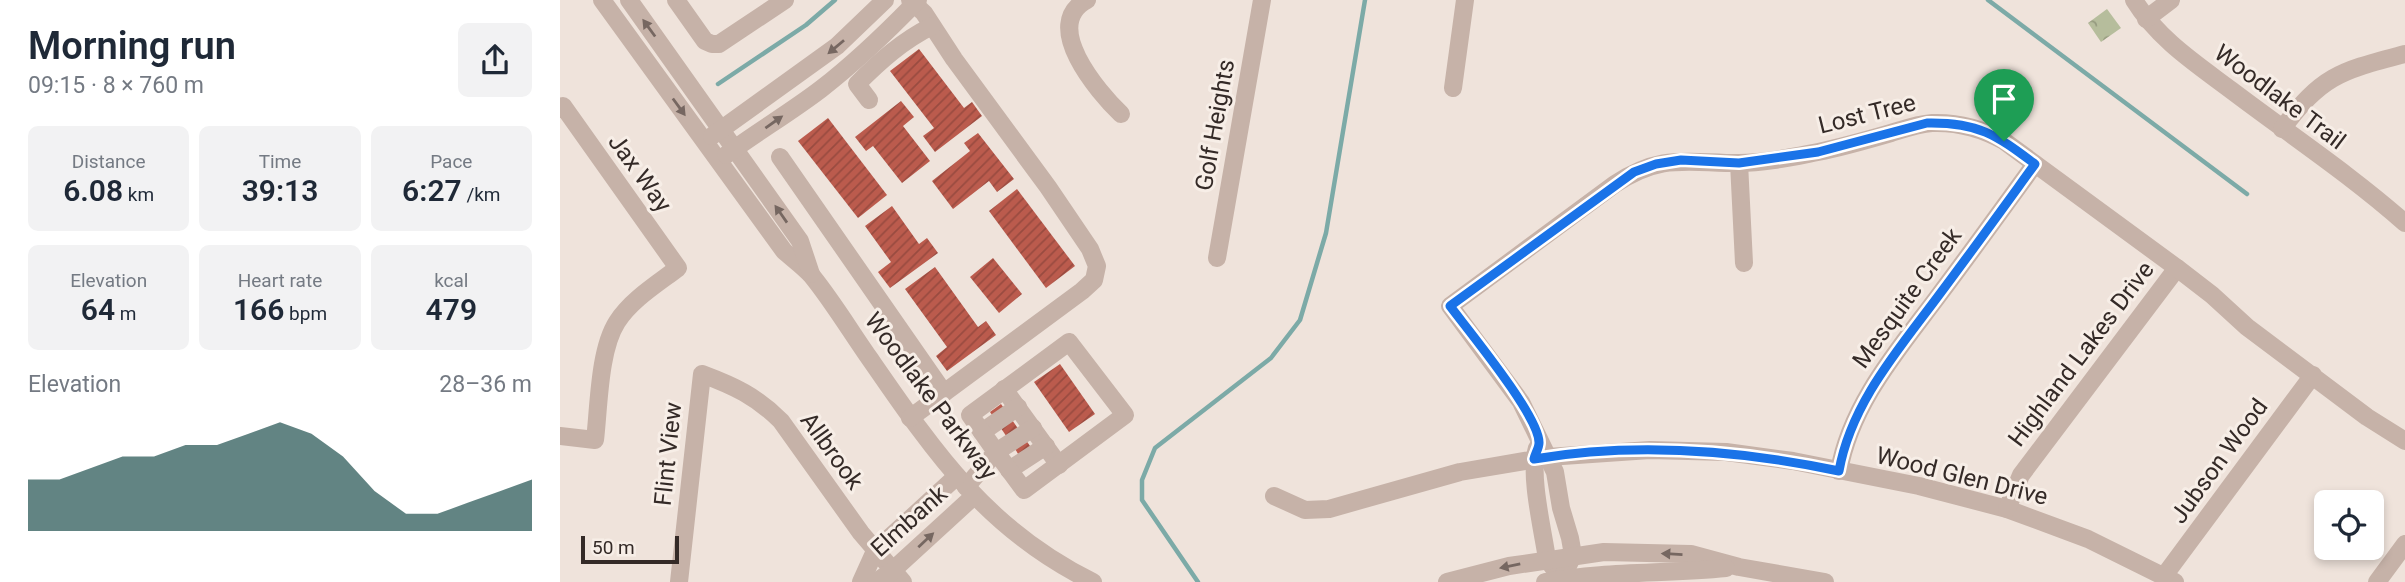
<!DOCTYPE html>
<meta charset="utf-8">
<style>
body{margin:0;font-family:Roboto,sans-serif;background:#f2f2f3;color:#1f2937;height:100vh;display:flex;flex-direction:column;font-size:26px;white-space:nowrap}
*{box-sizing:border-box;margin:0}
p{font-size:23px;color:#747a83}
.icon{flex:none;width:38px;height:38px;fill:none;stroke:currentColor;stroke-width:2;stroke-linecap:round;stroke-linejoin:round}
.map{position:relative;flex:1;overflow:hidden}
.panel{display:flex;flex-direction:column;background:#fff;width:560px}
.panel>*{flex:none}
.tools{position:absolute;left:1754px;top:490px;display:grid;gap:14px}
.tools a{display:grid;place-items:center;width:70px;height:70px;border-radius:10px;background:#fff;box-shadow:0 4px 10px #0003;font-size:35px}
.scale{position:absolute;left:21px;bottom:18px;width:98px;box-sizing:border-box;padding-left:7px;border:4px solid #342a27;border-top:0;font-size:19px;line-height:24px;white-space:nowrap;color:#342a27;-webkit-text-stroke:5px #f7eee7;paint-order:stroke}
.pin{position:absolute;display:grid;place-items:center;width:60px;height:60px;color:#fff;margin:-72px -30px;border-radius:50% 50% 50% 0;rotate:-45deg;box-shadow:0 0 7px #0007}
.pin .icon{rotate:45deg}
.round{display:grid;place-items:center;flex:none;width:74px;height:74px;border-radius:10px;background:#f2f2f3}
.overview{display:flex;align-items:center;justify-content:space-between;height:119px;padding:0 28px}
h1{font-size:38px;font-weight:600;line-height:52px}
.stats{display:grid;grid-template-columns:repeat(3,1fr);gap:10px;height:119px;padding:7px 28px}
.stats div{display:grid;align-content:center;border-radius:10px;background:#f2f2f3;text-align:center}
.stats b{font-size:30px;font-weight:600}
.stats small{font-size:19px;font-weight:400}
.stats p{font-size:19px}
.chart{height:196px;padding:14px 28px}
.chart p{display:flex;justify-content:space-between}
.chart svg{width:100%;height:126px;margin-top:7px;fill:#21514f;opacity:.7}
main{display:flex;flex:1;min-height:0}
.map>svg:first-child{display:block}
.park{fill:url(#park-crowns)}
.lines{fill:none;stroke-linecap:round;stroke-linejoin:round}
.stream{stroke:#7caaa7;stroke-width:4.5}
.building{fill:url(#building-hatch)}
.minor{stroke:#c6b2a8;stroke-width:18}
.oneway{fill:#766761}
.route-casing{stroke:#fff;stroke-width:14}
.route{stroke:#1a73e8;stroke-width:9}
.labels{text-anchor:middle;dominant-baseline:central;stroke-width:6;stroke-linejoin:round;paint-order:stroke}
.street-label{font-size:24px;fill:#342a27;stroke:#f7eee7}
</style>
<main>
<section class="panel">
<div class="overview"><div><h1>Morning run</h1><p>09:15 · 8 × 760 m</p></div><a class="round"><svg class="icon" aria-label="share" viewBox="0 0 24 24"><path d="M12 15V3M7 8l5-5 5 5M5 13v7h14v-7"/></svg></a></div>
<div class="stats">
<div><p>Distance</p><b>6.08<small> km</small></b></div>
<div><p>Time</p><b>39:13</b></div>
<div><p>Pace</p><b>6:27<small> /km</small></b></div>
</div>
<div class="stats">
<div><p>Elevation</p><b>64<small> m</small></b></div>
<div><p>Heart rate</p><b>166<small> bpm</small></b></div>
<div><p>kcal</p><b>479</b></div>
</div>
<div class="chart"><p><span>Elevation</span>28–36 m</p>
<svg viewBox="0 0 160 44" preserveAspectRatio="none"><path d="M0 44V26L10 26L20 22L30 18L40 18L50 14L60 14L70 10L80 6L90 10L100 18L110 30L120 38L130 38L140 34L150 30L160 26V44z"/></svg>
</div>
</section>
<div class="map">
<svg width="1845" height="582" viewBox="0 0 1845 582">
<defs>
<pattern id="park-crowns" width="20" height="18" patternUnits="userSpaceOnUse" patternTransform="scale(1.75)"><rect width="20" height="18" fill="#b6bd9c"/><path d="M2 6a3 3 0 1 1 6 0M12 15a3 3 0 1 1 6 0" fill="none" stroke="#959a7f"/></pattern>
<pattern id="building-hatch" width="6" height="6" patternUnits="userSpaceOnUse" patternTransform="scale(1.75)"><rect width="6" height="6" fill="#bb5b4d"/><path d="M-1 1l2-2M0 6l6-6M5 7l2-2" fill="none" stroke="#994b40"/></pattern>
</defs>
<rect width="100%" height="100%" fill="#efe3db"/>
<polygon class="park" points="1547,9 1561,28 1541,42 1528,23"/>
<g class="lines">
<g class="stream">
<polyline points="1428,0 1687,194"/>
<polyline points="158,84 246,25 275,0"/>
<polyline points="638,582 582,500 582,480 595,448 711,358 740,320 766,233 805,0"/>
</g>
</g>
<g class="building">
<polygon points="359,49 404,108 412,102 422,116 375,152 363,136 374,128 330,71"/>
<polygon points="341,101 354,117 343,126 370,161 342,183 313,146 306,151 295,137"/>
<polygon points="268,118 327,195 298,218 238,141"/>
<polygon points="418,133 454,179 437,192 429,181 393,209 372,181 410,151 404,143"/>
<polygon points="457,189 515,266 486,288 429,211"/>
<polygon points="332,206 359,244 367,238 378,253 330,288 318,272 331,262 305,226"/>
<polygon points="433,258 462,294 439,313 410,277"/>
<polygon points="375,267 418,327 426,321 436,335 387,371 376,356 387,347 345,289"/>
<polygon points="500,364 535,414 509,432 474,382"/>
<polygon points="441,404 479,459 467,467 430,412"/>
</g>
<g class="lines">
<g class="minor">
<path d="M42 0 224 251C233 259 244 267 252 276 273 302 291 332 310 359 375 453 427 530 533 582"/>
<polyline points="69,0 240,241 251,274"/>
<polyline points="116,0 145,41 152,44 159,44 225,0"/>
<polyline points="350,0 364,13 394,59 488,187 530,249 537,266 534,280 522,291 350,418"/>
<path d="M527 0C480 24 538 92 561 114"/>
<path d="M1574 0C1598 39 1635 63 1671 90 1729 134 1791 175 1845 223"/>
<polyline points="1586,19 1611,0"/>
<polyline points="893,88 905,0"/>
<path d="M309 100 297 84C320 61 342 41 372 26"/>
<path d="M0 109 3 106 118 268C97 284 71 300 57 322 39 350 39 406 35 440L0 436"/>
<path d="M1722 129C1763 74 1781 71 1845 54"/>
<polyline points="152,136 277,46 325,0"/>
<path d="M166 155C197 132 231 112 261 89 296 62 327 32 358 0"/>
<polyline points="220,157 384,393"/>
<polyline points="1179,163 1184,263"/>
<polyline points="657,258 702,0"/>
<polyline points="444,389 499,465"/>
<polyline points="422,432 458,407"/>
<path d="M977 448C969 474 983 531 987 559L993 567"/>
<polyline points="449,470 486,446"/>
<path d="M1279 471C1291 403 1339 349 1379 295 1412 251 1443 208 1475 164"/>
<polyline points="406,487 436,452 464,490 565,415 509,342 410,415 436,452 473,428"/>
<polyline points="714,496 745,510 769,509 900,472 988,457 1090,450 1166,452 1233,461 1359,486 1447,509 1528,539 1615,582"/>
<polyline points="1447,509 1461,475 1617,268"/>
<polyline points="1604,576 1753,375"/>
<path d="M1002 579 1013 555 1010 538 1001 508 995 472 961 402 890 306 1055 184C1102 153 1127 163 1179 163 1205 163 1232 157 1258 152 1283 147 1307 140 1331 133 1344 129 1358 124 1372 123 1399 122 1421 128 1444 141L1617 268 1652 295 1687 327 1807 417 1845 441"/>
<path d="M119 582 142 374C174 386 196 396 221 421L301 533 343 582"/>
<polyline points="301,582 315,551 397,476"/>
<polyline points="316,582 332,571 414,496"/>
<polyline points="887,582 949,566 1044,552 1131,554 1179,567 1265,582"/>
<path d="M985 582C1045 571 1106 574 1166 568"/>
<polyline points="1817,582 1845,544"/>
</g>
</g>
<defs><path id="oneway-solid" d="M-6-.8H1V-3.2L6.5 0L1 3.2V.8H-6Z" transform="scale(1.75)"/></defs>
<g class="oneway">
<use href="#oneway-solid" transform="translate(89 28) rotate(-126)"/>
<use href="#oneway-solid" transform="translate(276 47) rotate(140)"/>
<use href="#oneway-solid" transform="translate(119 107) rotate(54)"/>
<use href="#oneway-solid" transform="translate(214 122) rotate(-35)"/>
<use href="#oneway-solid" transform="translate(221 214) rotate(-125)"/>
<use href="#oneway-solid" transform="translate(366 540) rotate(-43)"/>
<use href="#oneway-solid" transform="translate(1112 554) rotate(-177)"/>
<use href="#oneway-solid" transform="translate(950 566) rotate(168)"/>
</g>
<g class="lines">
<g class="route-casing">
<path id="route" d="M1367 123C1419 122 1436 135 1475 164 1443 208 1412 251 1379 295 1339 349 1291 403 1279 471 1179 450 1075 442 974 459 975 454 979 448 979 443 980 417 908 330 890 306L1074 172 1096 164 1121 160 1179 163 1258 152Z"/>
</g>
<use href="#route" class="route"/>
</g>
<g class="labels">
<g class="street-label">
<text transform="translate(1720 97) rotate(37)">Woodlake Trail</text>
<text transform="translate(1307 114) rotate(-14)">Lost Tree</text>
<text transform="translate(655 125) rotate(-80)">Golf Heights</text>
<text transform="translate(80 173) rotate(54)">Jax Way</text>
<text transform="translate(1347 298) rotate(-54)">Mesquite Creek</text>
<text transform="translate(1521 354) rotate(-53)">Highland Lakes Drive</text>
<text transform="translate(371 396) rotate(53)">Woodlake Parkway</text>
<text transform="translate(272 451) rotate(54)">Allbrook</text>
<text transform="translate(108 454) rotate(-84)">Flint View</text>
<text transform="translate(1659 461) rotate(-54)">Jubson Wood</text>
<text transform="translate(1402 476) rotate(14)">Wood Glen Drive</text>
<text transform="translate(349 521) rotate(-42)">Elmbank</text>
</g>
</g>
</svg>
<div class="tools">
<a><svg class="icon" aria-label="locate" viewBox="0 0 24 24"><circle cx="12" cy="12" r="6"/><path d="M12 2v4M12 18v4M2 12h4M18 12h4"/></svg></a>
</div>
<div class="scale">50 m</div>
<div class="pin" style="left:1444px;top:141px;background:#1e9e55"><svg class="icon" aria-label="arrive" viewBox="0 0 24 24"><path d="M6 21V4h12l-3 4 3 4H6"/></svg></div>
</div>
</main>
